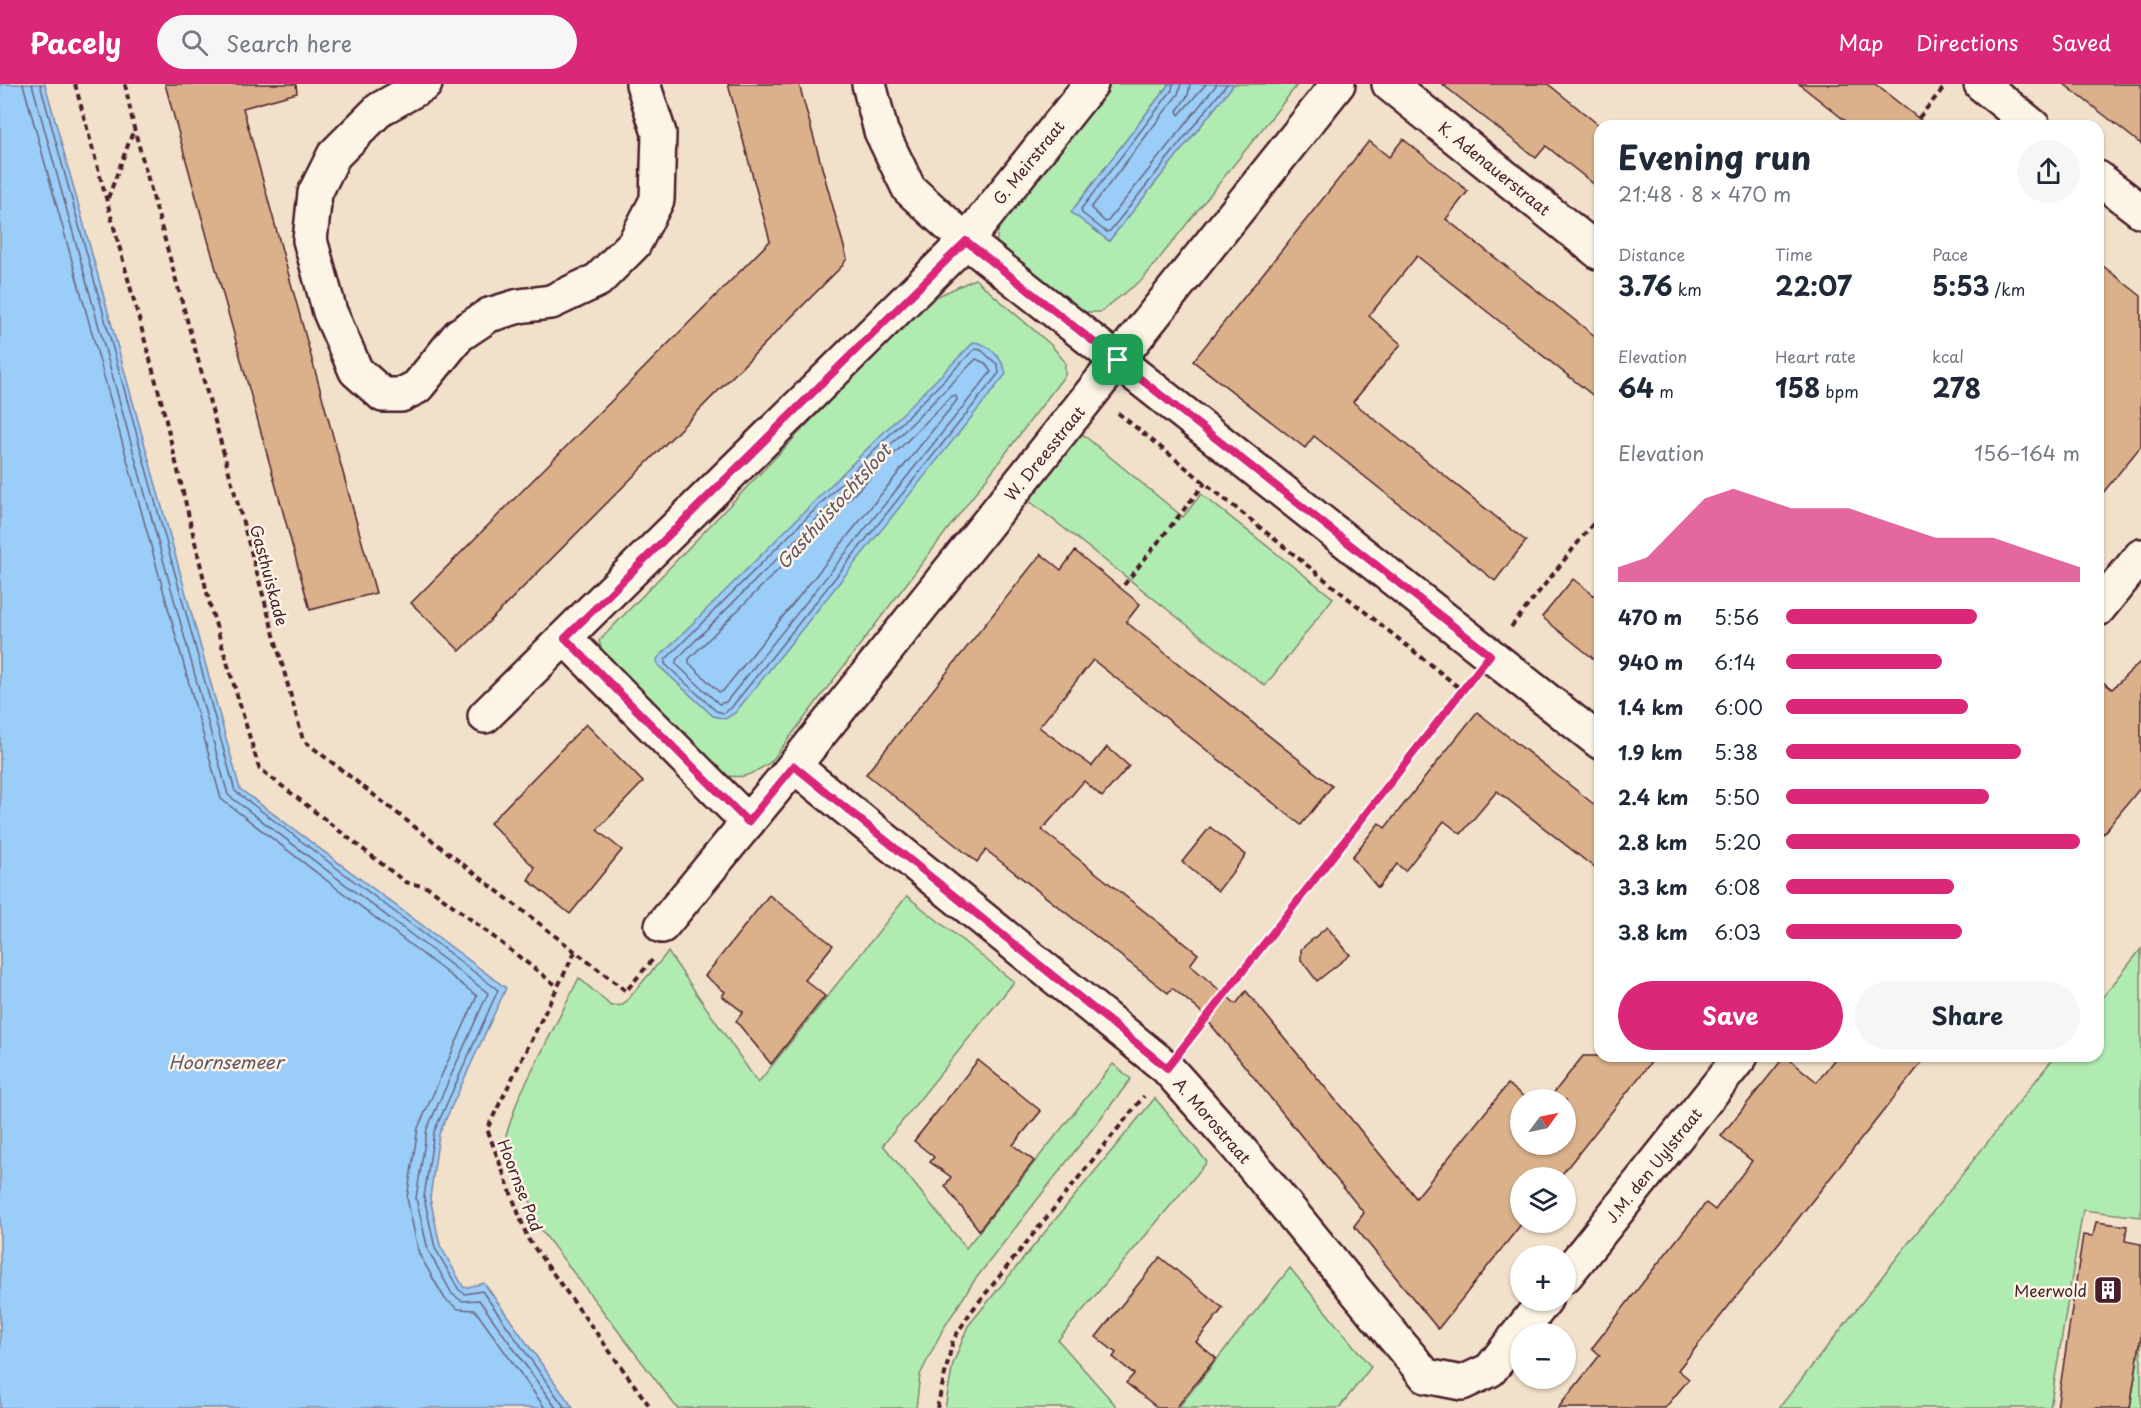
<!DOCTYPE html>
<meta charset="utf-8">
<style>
body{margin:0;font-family:"Playpen Sans",sans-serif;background:#f6f6f7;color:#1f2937;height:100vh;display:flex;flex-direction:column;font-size:22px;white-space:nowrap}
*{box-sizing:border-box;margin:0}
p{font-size:20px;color:#747a83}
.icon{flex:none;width:33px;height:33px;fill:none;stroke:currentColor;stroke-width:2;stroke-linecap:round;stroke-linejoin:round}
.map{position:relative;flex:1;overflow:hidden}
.sheet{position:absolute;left:1594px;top:36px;width:510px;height:942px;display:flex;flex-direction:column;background:#fff;border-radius:18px;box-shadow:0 2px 4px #0004}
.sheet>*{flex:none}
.needle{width:39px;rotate:57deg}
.fabs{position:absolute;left:1510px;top:1005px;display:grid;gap:12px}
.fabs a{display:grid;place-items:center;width:66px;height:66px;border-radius:50%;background:#fff;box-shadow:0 2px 4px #0004;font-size:30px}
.pin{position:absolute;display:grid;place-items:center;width:51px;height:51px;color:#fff;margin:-26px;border-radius:12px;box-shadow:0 3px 9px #0006}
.round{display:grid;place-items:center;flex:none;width:63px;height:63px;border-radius:32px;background:#f6f6f7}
.headline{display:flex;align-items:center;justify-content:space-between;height:102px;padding:0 24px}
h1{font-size:33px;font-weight:700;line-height:45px}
.metrics{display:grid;grid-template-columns:repeat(3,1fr);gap:9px;height:102px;padding:6px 24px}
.metrics div{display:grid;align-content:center}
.metrics b{font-size:26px;font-weight:700}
.metrics small{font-size:16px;font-weight:400}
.metrics p{font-size:16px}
.chart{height:168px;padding:12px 24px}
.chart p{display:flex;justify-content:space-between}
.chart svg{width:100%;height:108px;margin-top:6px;fill:#db2777;opacity:.7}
.primary-button{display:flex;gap:12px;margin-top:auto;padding:12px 24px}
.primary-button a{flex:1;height:69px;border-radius:36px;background:#db2777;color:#fff;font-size:24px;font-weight:700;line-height:69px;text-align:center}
.primary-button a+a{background:#f6f6f7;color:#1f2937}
ul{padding:0 24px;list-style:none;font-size:20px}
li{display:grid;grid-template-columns:96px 72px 1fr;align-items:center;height:45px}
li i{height:15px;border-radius:8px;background:#db2777}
header{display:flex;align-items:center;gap:36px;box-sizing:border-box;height:84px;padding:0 30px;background:#db2777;color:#fff}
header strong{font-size:28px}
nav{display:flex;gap:33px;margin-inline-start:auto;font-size:21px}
.search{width:420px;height:54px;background:#f6f6f7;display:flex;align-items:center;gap:15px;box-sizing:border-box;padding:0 21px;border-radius:33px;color:#747a83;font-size:22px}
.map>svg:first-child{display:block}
.green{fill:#b0ecb2;stroke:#7d866e;stroke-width:1.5}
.water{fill:#9acdf8;stroke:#7a87a6;stroke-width:1.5}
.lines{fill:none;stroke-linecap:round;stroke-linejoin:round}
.shore{stroke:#6a657d;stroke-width:1.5}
.building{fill:#dab18b;stroke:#4a1f2b;stroke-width:1.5}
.minor-casing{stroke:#4a1f2b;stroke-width:38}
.path{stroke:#4a1f2b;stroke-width:4;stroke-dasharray:6 4.5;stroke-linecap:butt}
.minor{stroke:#fcf5e5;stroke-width:33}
.route-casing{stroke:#fff;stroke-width:12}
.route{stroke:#db2777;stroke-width:8}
.labels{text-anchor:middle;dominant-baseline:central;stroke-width:5;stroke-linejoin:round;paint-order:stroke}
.street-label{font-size:16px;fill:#4a1f2b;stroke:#fcf5e5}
.poi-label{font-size:16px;fill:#4a1f2b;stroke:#fcf5e5;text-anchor:end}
.water-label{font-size:18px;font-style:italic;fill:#625368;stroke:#fcf5e5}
</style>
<header>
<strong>Pacely</strong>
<div class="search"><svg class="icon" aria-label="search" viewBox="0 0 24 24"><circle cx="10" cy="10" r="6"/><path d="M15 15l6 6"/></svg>Search here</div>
<nav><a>Map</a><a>Directions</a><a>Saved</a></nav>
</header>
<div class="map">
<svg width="2141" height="1324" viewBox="0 0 2141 1324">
<rect width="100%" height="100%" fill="#f2e1ca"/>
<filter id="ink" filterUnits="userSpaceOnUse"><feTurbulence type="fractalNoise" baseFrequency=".0167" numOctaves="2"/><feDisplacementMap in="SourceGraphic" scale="12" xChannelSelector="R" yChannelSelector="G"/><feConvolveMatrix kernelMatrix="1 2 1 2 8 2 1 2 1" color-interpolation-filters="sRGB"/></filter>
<g filter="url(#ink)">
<g class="green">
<polygon points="1110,0 1169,0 1071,128 1109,157 1234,0 1298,0 1143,195 1100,228 1081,228 996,161 1000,132 1036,92"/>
<path d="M975 195 1051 261 1065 278V291L771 678C749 692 744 696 717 690L606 579 599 557 925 218Z"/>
<polygon points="1081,349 1183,433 1201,410 1333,514 1265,602 1028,416"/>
<polygon points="907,812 1014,898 883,1061 966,1164 1113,980 1131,995 974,1197 943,1245 920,1291 916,1324 677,1324 541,1146 506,1051 518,1015 579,894 611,922 623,921 668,868 758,999"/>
<polygon points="2141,865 2141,1133 2083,1126 2050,1324 1779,1324 2055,972 2098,972 2099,918"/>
<polygon points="1155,1014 1207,1078 1058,1256 1118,1324 945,1324 953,1280 968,1242"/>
<polygon points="1290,1184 1371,1283 1339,1324 1178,1324"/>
<polygon points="2141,1253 2141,1324 2130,1324"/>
</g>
<g class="water">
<polygon points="0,0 45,0 240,705 506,904 439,1050 430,1114 440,1161 464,1204 484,1199 573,1324 0,1324"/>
<polygon points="1169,0 1234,0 1109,157 1071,128"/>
<path d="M974 258C990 260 1003 275 1006 290L735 629 725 635 713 632 658 581 657 575Z"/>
</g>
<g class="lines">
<g class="shore">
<polyline points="23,0 221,715 477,912 418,1044 407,1114 419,1170 445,1215 458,1225 475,1226 545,1324"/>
<polyline points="32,0 228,711 488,909 427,1045 416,1114 428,1166 452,1210 462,1217 479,1216 556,1324"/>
<polyline points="40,0 235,707 498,906 434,1048 424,1113 435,1164 459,1206 465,1210 482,1207 565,1324"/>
<polyline points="1173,0 1172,6 1081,125 1082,129 1106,148 1110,147 1227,0"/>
<polyline points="1181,0 1178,10 1091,124 1105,138 1108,137 1217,0"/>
<polyline points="1190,0 1188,11 1177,27 1179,31 1206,0"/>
<polygon points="975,265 981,266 998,281 999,289 731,624 724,629 716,627 665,580 665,576"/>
<polygon points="976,275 985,279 991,288 726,618 719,620 676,580 676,576"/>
<polygon points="952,312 956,312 957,316 723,607 719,608 689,579 689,575"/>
</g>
</g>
<g class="building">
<polygon points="165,0 296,0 297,9 243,24 376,509 310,526"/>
<polygon points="728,0 799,0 847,174 843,181 460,567 411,519 770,157"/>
<polygon points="1442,0 1548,0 1600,42 1600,105 1546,62 1536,74"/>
<polygon points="1799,0 1875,0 1928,42 1852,42"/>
<polygon points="2064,0 2141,0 2141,60 2104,31"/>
<polygon points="1403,55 1468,107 1446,135 1600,256 1600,317 1417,172 1369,232 1401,260 1353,318 1526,457 1495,497 1314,352 1305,364 1193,277 1369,57 1389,73"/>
<polygon points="2098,178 2141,212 2141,362 2098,415"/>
<polygon points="1075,467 1140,520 1126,538 1332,702 1301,741 1093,576 1039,643 1092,682 1107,663 1129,682 1102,713 1084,697 1042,746 1198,870 1190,881 1236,920 1246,907 1416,1114 1508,1000 1528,1016 1521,1016 1521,1060 1566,1060 1566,1016 1548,1016 1583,972 1656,972 1559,1094 1521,1094 1521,1138 1523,1138 1438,1245 1354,1142 1364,1129 1199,926 1172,904 1168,909 986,766 977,778 866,690 1041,470 1061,486"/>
<polygon points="1573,495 1600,516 1600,580 1542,533"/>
<polygon points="2141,577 2141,703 2098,756 2098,594 2112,605"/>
<polygon points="1477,628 1600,725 1600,788 1497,707 1461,750 1444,737 1405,787 1397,780 1378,804 1352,773 1379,739 1385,744"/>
<polygon points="586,640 643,698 597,746 622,766 570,830 528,796 535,784 490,739"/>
<polygon points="1210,743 1246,771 1218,807 1182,778"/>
<polygon points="769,811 833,861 805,896 825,912 771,980 736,937 743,928 722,912 725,908 705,892"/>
<polygon points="1327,843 1350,871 1317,897 1301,876 1301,865"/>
<polygon points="1785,972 1817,998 1837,972 1927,972 1678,1286 1689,1295 1665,1324 1558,1324 1600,1271 1592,1264 1655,1183 1706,1119 1715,1126 1752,1077 1721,1052"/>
<polygon points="978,976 1041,1027 1013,1061 1034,1077 979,1146 945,1102 951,1093 930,1078 934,1073 914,1057"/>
<polygon points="2096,1138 2127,1142 2125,1157 2141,1160 2141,1253 2130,1324 2057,1324 2083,1151 2093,1152"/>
<polygon points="1160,1173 1223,1224 1196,1258 1216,1274 1176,1324 1158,1324 1126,1299 1134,1290 1113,1273 1116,1269 1096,1253"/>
</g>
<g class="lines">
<g class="minor-casing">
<g id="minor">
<polyline points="425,0 380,25 334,71 315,109 310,156 330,228 356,287 383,311 401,311 417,303 459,251 489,231 519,222 551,218 598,196 634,160 657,116 659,49 643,0"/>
<polyline points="869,0 881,47 909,105 966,157 1600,658"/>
<polyline points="1389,0 1600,169"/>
<polyline points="1981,0 2033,42"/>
<polyline points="2098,94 2141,127"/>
<polyline points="2098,525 2141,472"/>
<polyline points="565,554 748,738"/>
<polyline points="485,632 966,157 1091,0"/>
<polyline points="794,682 1167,984 1235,1060 1426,1292 1462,1299 1490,1286 1545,1216"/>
<polyline points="662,842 794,682 1338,0"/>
<polyline points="1566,1191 1741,972"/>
</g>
</g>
<g class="path">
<polyline points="75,0 161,316 211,525 259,684 405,798 430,804 557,902"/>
<polyline points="125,0 134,44 303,656 626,907 653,875"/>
<polyline points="1912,42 1946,1"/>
<polyline points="108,114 134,45"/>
<polyline points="1118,329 1462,606"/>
<polyline points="1124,501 1205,399"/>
<polyline points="1511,543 1600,431"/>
<polyline points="575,868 487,1045 528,1155 651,1324"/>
<polyline points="1188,957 1468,599"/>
<polyline points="937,1324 953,1256 970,1229 1144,1012"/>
</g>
<use href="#minor" class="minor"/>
</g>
</g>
<g class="lines" filter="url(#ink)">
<g class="route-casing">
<polygon id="route" points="966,157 1490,571 1167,984 794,682 748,738 565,554"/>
</g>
<use href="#route" class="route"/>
</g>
<defs>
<g id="building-square" transform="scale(1.5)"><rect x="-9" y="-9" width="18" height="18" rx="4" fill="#4a1f2b" stroke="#fcf5e5"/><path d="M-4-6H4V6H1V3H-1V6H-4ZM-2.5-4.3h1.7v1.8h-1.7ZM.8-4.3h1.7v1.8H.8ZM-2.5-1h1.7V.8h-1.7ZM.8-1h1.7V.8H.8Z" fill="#fff"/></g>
</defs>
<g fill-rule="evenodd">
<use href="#building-square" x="2108" y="1206"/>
</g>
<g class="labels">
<g class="street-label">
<text transform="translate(1028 78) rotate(-51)">G. Meirstraat</text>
<text transform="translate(1495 84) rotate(39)">K. Adenauerstraat</text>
<text transform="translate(1044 369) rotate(-51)">W. Dreesstraat</text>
<text transform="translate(270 491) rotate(75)">Gasthuiskade</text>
<text transform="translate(1213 1036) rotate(49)">A. Morostraat</text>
<text transform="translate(1653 1081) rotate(-51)">J.M. den Uylstraat</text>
<text transform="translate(521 1101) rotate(69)">Hoornse Pad</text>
</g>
<g class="poi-label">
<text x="2087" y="1206">Meerwold</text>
</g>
<g class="water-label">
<text transform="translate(833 422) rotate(-48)">Gasthuistochtsloot</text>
<text x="226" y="977">Hoornsemeer</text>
</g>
</g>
</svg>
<div class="fabs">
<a><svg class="needle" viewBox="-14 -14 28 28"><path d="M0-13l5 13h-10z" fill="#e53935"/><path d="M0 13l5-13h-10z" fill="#747a83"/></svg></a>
<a><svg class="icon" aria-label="layers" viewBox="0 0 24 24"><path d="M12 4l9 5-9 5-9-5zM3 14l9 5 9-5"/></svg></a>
<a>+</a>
<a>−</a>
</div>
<div class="pin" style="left:1118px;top:276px;background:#1e9e55"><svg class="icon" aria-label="arrive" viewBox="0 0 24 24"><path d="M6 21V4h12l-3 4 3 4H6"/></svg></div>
<section class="sheet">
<div class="headline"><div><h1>Evening run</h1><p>21:48 · 8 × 470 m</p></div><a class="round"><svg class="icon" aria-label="share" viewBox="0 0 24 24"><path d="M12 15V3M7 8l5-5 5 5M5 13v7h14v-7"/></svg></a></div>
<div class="metrics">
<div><p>Distance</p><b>3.76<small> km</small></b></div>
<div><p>Time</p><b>22:07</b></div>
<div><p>Pace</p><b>5:53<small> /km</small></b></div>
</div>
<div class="metrics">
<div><p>Elevation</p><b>64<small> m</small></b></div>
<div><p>Heart rate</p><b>158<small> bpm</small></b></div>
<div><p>kcal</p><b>278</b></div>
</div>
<div class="chart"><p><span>Elevation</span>156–164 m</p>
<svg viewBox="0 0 160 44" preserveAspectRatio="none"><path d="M0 44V38L10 34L20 22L30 10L40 6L50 10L60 14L70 14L80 14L90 18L100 22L110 26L120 26L130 26L140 30L150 34L160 38V44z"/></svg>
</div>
<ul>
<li><b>470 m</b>5:56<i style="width:65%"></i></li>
<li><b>940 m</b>6:14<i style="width:53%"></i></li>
<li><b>1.4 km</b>6:00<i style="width:62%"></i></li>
<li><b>1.9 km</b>5:38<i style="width:80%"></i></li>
<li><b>2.4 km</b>5:50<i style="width:69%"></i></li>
<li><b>2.8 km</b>5:20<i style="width:100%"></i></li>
<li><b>3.3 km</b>6:08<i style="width:57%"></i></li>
<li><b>3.8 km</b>6:03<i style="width:60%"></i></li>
</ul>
<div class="primary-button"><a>Save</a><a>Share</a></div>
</section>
</div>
